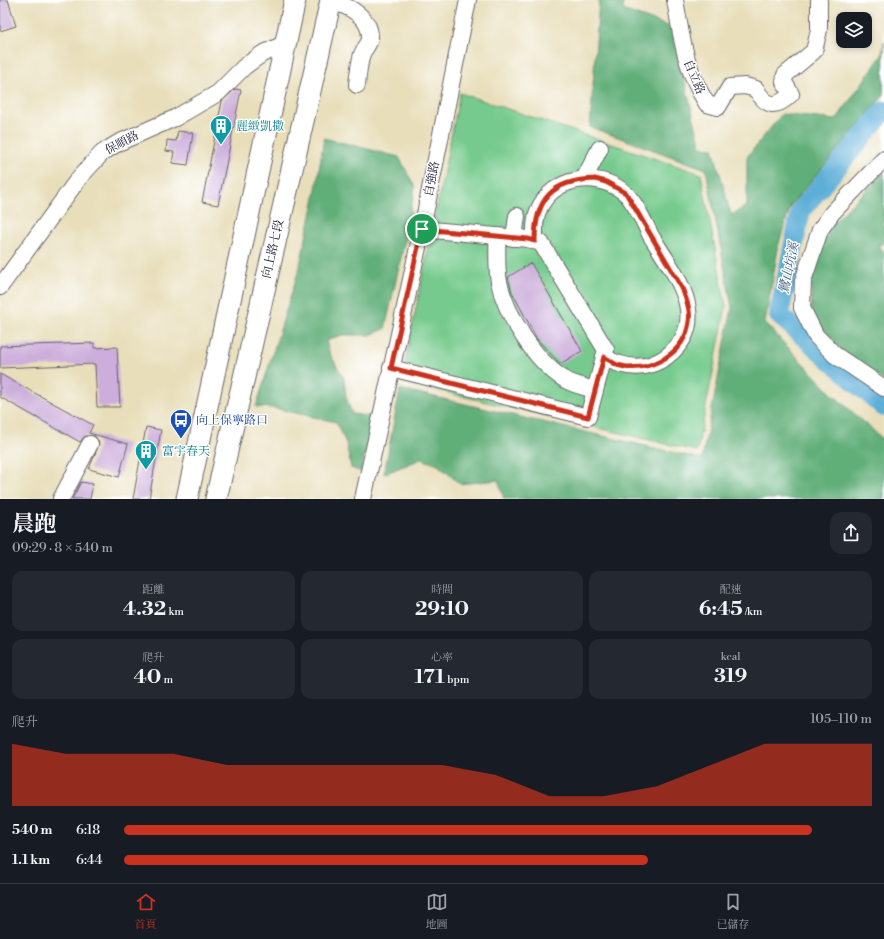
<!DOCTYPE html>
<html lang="zh-TW">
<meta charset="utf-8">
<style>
body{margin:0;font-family:"Libre Bodoni","Noto Serif TC",serif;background:#242831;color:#f1f3f6;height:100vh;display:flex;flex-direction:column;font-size:15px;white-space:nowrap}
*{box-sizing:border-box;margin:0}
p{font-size:13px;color:#9ea1a6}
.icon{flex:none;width:22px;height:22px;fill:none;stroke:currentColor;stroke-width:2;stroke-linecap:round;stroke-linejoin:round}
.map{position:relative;height:499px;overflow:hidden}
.panel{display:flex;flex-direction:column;background:#171b24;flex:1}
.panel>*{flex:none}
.tools{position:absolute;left:836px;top:12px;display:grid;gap:8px}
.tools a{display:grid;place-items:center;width:36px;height:36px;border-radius:8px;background:#171b24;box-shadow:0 2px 6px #0003;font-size:20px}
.pin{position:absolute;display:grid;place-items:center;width:34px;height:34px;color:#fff;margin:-17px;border:2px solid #fff;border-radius:50%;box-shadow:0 1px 4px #0007}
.round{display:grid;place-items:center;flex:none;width:42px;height:42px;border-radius:12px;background:#242831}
.head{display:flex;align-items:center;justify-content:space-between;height:68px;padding:0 12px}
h1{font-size:22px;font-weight:700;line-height:30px}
.figures{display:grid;grid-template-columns:repeat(3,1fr);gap:6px;height:68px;padding:4px 12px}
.figures div{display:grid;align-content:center;border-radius:10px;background:#242831;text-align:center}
.figures b{font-size:20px;font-weight:700}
.figures small{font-size:11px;font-weight:400}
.figures p{font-size:11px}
.chart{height:112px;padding:8px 12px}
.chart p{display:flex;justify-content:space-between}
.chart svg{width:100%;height:72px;margin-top:4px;fill:#c8321e;opacity:.7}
ul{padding:0 12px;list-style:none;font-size:13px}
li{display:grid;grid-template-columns:64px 48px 1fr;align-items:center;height:30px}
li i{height:10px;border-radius:5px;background:#c8321e}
.tabs{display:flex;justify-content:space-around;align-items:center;height:56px;border-top:1px solid #363941;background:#171b24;font-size:11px;color:#9ea1a6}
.tabs a{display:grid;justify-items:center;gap:2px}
.tabs .active{color:#c8321e}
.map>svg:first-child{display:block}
.green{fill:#76ca8d;stroke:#4c7664}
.forest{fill:#60ae78;stroke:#41685a}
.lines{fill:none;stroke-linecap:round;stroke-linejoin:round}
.river{stroke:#5dafd8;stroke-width:20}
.building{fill:#ccaddb}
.minor-casing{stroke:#676467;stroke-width:18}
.major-casing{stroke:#676467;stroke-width:23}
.minor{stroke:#fff;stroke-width:16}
.major{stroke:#fff;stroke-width:21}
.route-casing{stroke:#fff;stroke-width:8}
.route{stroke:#c8321e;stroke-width:5}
.labels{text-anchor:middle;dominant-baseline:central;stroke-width:3;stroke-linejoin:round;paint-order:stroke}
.street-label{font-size:12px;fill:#22223b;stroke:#fff}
.culture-label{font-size:12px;fill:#0d838f;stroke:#fff;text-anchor:start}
.transit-label{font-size:12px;fill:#164399;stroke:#fff;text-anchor:start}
.water-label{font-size:13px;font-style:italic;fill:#3d6182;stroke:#fff}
</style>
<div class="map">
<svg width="884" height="499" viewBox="0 0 884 499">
<rect width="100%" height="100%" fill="#fff"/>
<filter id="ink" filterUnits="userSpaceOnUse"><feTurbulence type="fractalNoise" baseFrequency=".025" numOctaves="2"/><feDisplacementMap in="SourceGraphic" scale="8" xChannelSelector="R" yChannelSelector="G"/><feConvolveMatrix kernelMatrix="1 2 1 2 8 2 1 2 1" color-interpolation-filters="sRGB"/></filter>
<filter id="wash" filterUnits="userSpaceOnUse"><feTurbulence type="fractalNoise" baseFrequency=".012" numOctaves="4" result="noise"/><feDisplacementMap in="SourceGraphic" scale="16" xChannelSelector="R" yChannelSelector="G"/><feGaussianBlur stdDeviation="0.9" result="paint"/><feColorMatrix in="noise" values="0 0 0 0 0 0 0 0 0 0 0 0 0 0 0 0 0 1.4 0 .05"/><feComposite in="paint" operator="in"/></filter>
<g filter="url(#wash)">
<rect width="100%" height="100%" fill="#e8deba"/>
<polygon class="green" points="460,93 701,174 726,307 697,451 401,382"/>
<g class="forest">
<polygon points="599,0 623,0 623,10 671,27 701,147 713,148 731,215 747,206 747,157 782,114 836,120 882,55 884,41 883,96 791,205 779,243 765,323 831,393 884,440 884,499 504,499 498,480 460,484 438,465 421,459 384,474 400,389 702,459 732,308 706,169 590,127"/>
<polygon points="324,138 399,157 415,187 405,240 385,329 370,335 342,335 326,341 330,354 344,379 346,397 352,414 374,417 361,472 351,468 346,443 336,422 273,408 256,407 299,269 314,202"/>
<polygon points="884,172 884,244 878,244 884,252 884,381 841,350 812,317 811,287 817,254 835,221"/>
</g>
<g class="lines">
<polyline class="river" points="884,111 801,210 779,315 884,407"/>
</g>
<g id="blocks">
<g class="building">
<polygon points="0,0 8,0 16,26 0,31"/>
<polygon points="235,89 241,90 218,205 202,202 222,101"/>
<polygon points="178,131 193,133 188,165 172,163 174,152 166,151 167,140 176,141"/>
<polygon points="531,263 582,351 560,364 537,339 512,292 508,277"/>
<polygon points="94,343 94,348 117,347 120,407 97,407 95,364 0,368 0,346"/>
<polygon points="0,374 93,425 89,433 128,444 119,477 89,469 99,444 95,436 85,436 80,442 0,397"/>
<polygon points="146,427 161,430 149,499 133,499"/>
<polygon points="81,482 93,484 90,499 72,499"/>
</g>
</g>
</g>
<g filter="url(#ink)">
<use href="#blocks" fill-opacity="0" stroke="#676467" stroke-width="1"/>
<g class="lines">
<g class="minor-casing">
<g id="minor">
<path d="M675 0C682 39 685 69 707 104L718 107 730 87 745 86 756 89C766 107 776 109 791 94L784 82 785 75 814 51 819 30V0"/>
<path d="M330 3C347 3 371 18 370 38 370 43 364 49 362 54 359 64 358 74 357 85"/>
<polyline points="884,159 832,213 820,230 803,281 802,308 816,336 835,355 884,388"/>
<polyline points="584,179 600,148"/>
<path d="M497 236C498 251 496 266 499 282 506 315 535 361 564 379 573 385 585 387 595 390"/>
<polyline points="514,238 517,216"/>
<path d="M535 241C535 232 534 220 538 211 552 177 596 170 624 192 634 200 645 224 651 236 674 273 714 321 666 357 646 371 625 369 604 357"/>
<polyline points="0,287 79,178 102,153 118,143 175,118 218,93 244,67 262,54 284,44"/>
<polyline points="391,368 588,417 604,357 606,350 541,243 528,239 422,229"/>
<polyline points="61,499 90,444"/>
<polyline points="363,499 422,229 468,0"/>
</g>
</g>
<g class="major-casing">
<g id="major">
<polyline points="187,499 295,0"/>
<polyline points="216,499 331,0"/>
</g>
</g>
<use href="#minor" class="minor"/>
<use href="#major" class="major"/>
</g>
</g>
<g class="lines" filter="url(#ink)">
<g class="route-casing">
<path id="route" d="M595 179 606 182 626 193 682 288C687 301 692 313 688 327 681 357 645 374 617 365 613 363 608 359 604 357L588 417 391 368 422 229 528 239 535 241C535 199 552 180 595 179Z"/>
</g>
<use href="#route" class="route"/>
</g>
<defs>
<g id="building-pin" transform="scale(1.15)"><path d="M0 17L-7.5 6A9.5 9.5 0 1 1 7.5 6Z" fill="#0f9aa8" stroke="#fff"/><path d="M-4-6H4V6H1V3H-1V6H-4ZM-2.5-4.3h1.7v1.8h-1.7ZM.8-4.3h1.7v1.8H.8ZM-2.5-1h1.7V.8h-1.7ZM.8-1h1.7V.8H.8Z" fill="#fff"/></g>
<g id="bus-pin" transform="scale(1.15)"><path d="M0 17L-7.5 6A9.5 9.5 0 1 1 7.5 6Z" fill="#1a4fb4" stroke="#fff"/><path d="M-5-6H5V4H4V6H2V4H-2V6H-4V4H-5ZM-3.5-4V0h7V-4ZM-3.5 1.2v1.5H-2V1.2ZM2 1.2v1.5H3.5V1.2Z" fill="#fff"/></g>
</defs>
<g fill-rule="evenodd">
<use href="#building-pin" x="221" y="126"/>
<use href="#bus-pin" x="181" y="420"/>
<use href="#building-pin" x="146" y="451"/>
</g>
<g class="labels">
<g class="street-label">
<text transform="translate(694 77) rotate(67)">自立路</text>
<text transform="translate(122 143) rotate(-28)">保順路</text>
<text transform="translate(432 179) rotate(-79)">自強路</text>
<text transform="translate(273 249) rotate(-77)">向上路七段</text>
</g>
<g class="culture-label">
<text x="236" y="126">麗緻凱撒</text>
<text x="162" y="451">富宇春天</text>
</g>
<g class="transit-label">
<text x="196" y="420">向上保寧路口</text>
</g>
<g class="water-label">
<text transform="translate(789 268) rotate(-78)">鷺山坑溪</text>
</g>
</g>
</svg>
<div class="tools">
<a><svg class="icon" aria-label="layers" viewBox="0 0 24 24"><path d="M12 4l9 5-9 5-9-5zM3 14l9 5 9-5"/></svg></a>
</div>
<div class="pin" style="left:422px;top:229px;background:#1e9e55"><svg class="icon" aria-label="arrive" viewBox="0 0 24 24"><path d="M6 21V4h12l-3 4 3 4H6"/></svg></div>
</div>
<section class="panel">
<div class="head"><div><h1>晨跑</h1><p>09:29 · 8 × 540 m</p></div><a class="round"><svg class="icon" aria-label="share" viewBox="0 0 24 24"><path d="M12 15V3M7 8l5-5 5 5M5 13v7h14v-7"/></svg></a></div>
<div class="figures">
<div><p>距離</p><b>4.32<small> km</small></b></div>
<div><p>時間</p><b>29:10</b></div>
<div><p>配速</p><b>6:45<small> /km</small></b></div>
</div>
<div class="figures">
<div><p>爬升</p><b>40<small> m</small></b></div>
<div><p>心率</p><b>171<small> bpm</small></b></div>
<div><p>kcal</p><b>319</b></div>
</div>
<div class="chart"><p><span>爬升</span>105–110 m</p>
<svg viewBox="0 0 160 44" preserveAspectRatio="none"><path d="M0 44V6L10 12L20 12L30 12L40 19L50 19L60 19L70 19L80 19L90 25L100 38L110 38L120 32L130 19L140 6L150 6L160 6V44z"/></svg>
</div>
<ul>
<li><b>540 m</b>6:18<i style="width:92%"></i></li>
<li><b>1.1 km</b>6:44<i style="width:70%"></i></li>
</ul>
</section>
<nav class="tabs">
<a class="active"><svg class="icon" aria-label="home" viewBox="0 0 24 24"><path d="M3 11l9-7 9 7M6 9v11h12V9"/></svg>首頁</a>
<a><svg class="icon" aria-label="map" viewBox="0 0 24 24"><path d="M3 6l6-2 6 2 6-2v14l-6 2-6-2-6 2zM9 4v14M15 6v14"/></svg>地圖</a>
<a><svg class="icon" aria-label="saved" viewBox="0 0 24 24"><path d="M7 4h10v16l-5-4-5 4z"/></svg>已儲存</a>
</nav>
